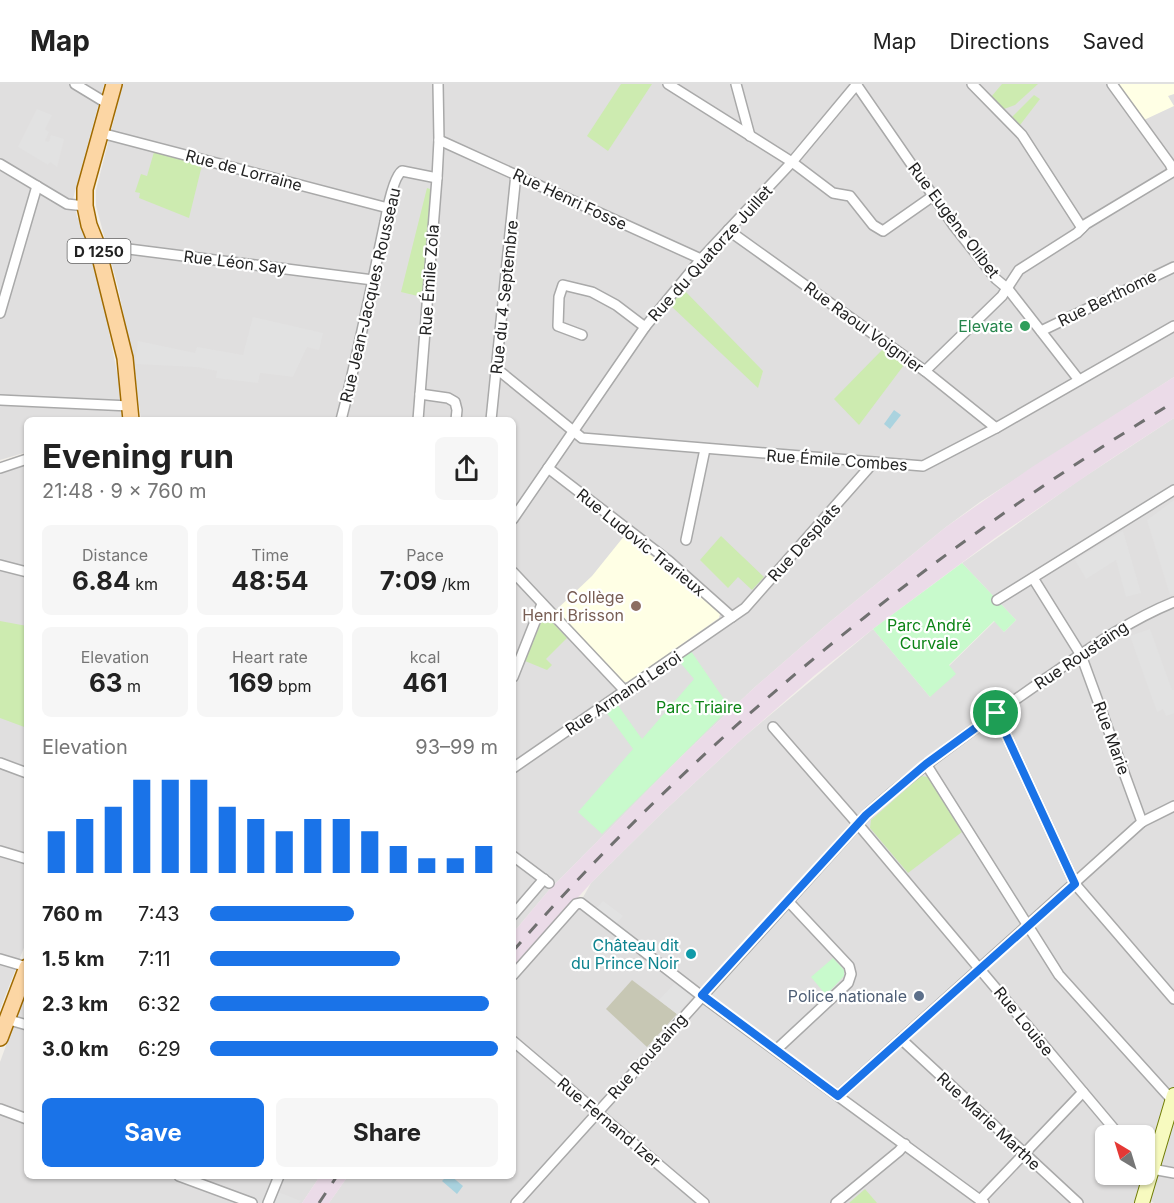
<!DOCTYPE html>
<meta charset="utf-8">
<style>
body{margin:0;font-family:Inter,sans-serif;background:#f6f6f6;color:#222;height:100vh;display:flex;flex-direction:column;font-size:22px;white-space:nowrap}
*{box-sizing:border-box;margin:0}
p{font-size:20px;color:#767676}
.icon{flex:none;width:33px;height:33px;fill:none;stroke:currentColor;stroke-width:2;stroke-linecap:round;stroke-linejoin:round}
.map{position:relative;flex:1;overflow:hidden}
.sheet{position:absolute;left:24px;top:333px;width:492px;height:762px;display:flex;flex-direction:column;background:#fff;border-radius:9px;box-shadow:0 2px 4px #0004}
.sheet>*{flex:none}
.needle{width:39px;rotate:322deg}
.tools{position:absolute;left:1095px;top:1041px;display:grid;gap:12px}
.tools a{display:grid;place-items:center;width:60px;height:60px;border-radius:9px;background:#fff;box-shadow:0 2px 4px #0004;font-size:30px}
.pin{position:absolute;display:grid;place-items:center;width:51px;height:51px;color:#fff;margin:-26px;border:3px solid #fff;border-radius:50%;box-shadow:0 2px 6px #0007}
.round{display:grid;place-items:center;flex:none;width:63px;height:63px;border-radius:9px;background:#f6f6f6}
.headline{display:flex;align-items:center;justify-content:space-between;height:102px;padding:0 18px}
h1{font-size:33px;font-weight:700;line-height:45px}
.stats{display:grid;grid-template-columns:repeat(3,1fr);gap:9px;height:102px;padding:6px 18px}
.stats div{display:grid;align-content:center;border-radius:9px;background:#f6f6f6;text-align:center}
.stats b{font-size:26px;font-weight:700}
.stats small{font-size:16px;font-weight:400}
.stats p{font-size:16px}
.chart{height:168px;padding:12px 18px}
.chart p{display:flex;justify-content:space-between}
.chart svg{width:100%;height:108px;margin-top:6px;stroke:#1a73e8;stroke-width:6}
.cta{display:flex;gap:12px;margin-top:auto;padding:12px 18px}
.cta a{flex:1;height:69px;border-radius:9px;background:#1a73e8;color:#fff;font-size:24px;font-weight:700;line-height:69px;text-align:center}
.cta a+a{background:#f6f6f6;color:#222}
ul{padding:0 18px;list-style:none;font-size:20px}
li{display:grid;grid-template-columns:96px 72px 1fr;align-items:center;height:45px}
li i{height:15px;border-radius:8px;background:#1a73e8}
header{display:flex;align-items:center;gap:36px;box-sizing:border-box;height:84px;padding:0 30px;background:#fff;border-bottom:2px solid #e0e0e0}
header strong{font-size:28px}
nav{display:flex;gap:33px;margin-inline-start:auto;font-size:21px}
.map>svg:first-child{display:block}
.residential{fill:#e0dfdf;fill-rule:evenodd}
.industrial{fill:#ebdbe8}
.education{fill:#ffffe5}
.construction{fill:#c7c7b4}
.grass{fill:#cdebb0}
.park{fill:#c8facc}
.parking{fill:#e2e2e2}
.water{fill:#aad3df}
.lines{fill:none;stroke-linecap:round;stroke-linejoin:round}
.street-casing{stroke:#a9a9a9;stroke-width:12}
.secondary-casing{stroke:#707d05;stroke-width:16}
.primary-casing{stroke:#a06b00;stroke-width:18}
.street{stroke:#fff;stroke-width:9}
.secondary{stroke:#f7fabf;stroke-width:14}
.primary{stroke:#fcd6a4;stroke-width:15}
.rail{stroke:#707070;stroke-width:3;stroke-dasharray:12 12;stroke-linecap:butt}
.route-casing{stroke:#fff;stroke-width:12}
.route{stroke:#1a73e8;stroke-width:8}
.leisure-dot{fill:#2e9e5b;stroke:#fff;stroke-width:2}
.education-dot{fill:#8d6e63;stroke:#fff;stroke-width:2}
.culture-dot{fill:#0f9aa8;stroke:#fff;stroke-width:2}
.service-dot{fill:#5c6f8a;stroke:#fff;stroke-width:2}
.labels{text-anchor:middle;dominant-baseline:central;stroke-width:4.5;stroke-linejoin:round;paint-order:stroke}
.shield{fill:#fff;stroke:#646464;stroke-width:1.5}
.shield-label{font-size:15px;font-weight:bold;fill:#222}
.street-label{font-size:16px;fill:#222;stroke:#fff}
.leisure-label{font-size:16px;fill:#27864d;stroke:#fff;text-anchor:end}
.education-label{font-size:16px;fill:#785e54;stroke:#fff;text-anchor:end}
.park-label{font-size:16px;fill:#0c8416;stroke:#fff}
.culture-label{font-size:16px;fill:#0d838f;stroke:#fff;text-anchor:end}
.service-label{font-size:16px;fill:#4e5e75;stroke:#fff;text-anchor:end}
</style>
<header>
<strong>Map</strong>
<nav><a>Map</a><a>Directions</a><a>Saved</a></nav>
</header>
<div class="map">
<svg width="1174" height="1119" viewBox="0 0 1174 1119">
<rect width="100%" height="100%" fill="#f2efe9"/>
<g class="residential">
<polygon points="0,0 104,0 73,115 77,133 81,138 103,217 122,314 124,336 27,336 27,368 0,376"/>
<polygon points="123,0 1174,0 1174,293 980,418 946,443 831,537 755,603 683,671 549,806 513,849 513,336 141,336 134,282 118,203 96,122 96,106"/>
<path d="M1174 334V1119H1154L1149 1116 1148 1119H329L348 1092H513V897L576 826 591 799 663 728 745 652 873 545 930 613 949 582 995 537 1004 548 1016 536 962 479 1078 397ZM1106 1052H1144V1090H1106Z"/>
<polygon points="27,381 27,856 0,925 0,389"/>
<polygon points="27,904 27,1092 320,1092 302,1119 0,1119 0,978"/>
</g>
<g class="industrial">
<polygon points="1174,293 1174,334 1111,375 995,454 873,545 815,591 745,652 663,728 591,799 513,885 513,849 549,806 683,671 755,603 831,537 946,443 1032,383"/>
<polygon points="320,1092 348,1092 329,1119 302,1119"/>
</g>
<g class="education">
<polygon points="1118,0 1174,0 1174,10 1168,12 1174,22 1144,36"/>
<polygon points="625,451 674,489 720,530 719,534 628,598 623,598 556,526 592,492"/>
</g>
<polygon class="construction" points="632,896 677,930 647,963 606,925"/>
<g class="grass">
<polygon points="621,0 652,0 608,67 587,52"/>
<polygon points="1002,0 1038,0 1015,21 1004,25 991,13"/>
<polygon points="1034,11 1040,15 1020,41 1012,33"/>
<polygon points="154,68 202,81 189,134 139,114 140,109 135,108 141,90 147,92"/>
<polygon points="427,104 433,106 426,214 401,208"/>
<polygon points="683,205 763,287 758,304 670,221"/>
<polygon points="883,265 904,281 859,341 834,315"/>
<polygon points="721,452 764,493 752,506 738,493 728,504 700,476"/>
<polygon points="547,533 567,554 546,575 552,581 547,586 525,577 543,534"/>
<polygon points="0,537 27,542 27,644 0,634"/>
<polygon points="921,692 928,693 962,748 908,789 870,744 871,736"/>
<polygon points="865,1105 877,1119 849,1119"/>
</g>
<g class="park">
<polygon points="962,479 1016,536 1004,548 994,537 949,581 956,590 930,613 873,545"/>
<polygon points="691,567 730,624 602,750 578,728 633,665 606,628 617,620 642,655 694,595 678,576"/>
<polygon points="833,874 844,886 844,892 826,911 811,893"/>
</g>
<g class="parking">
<polygon points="37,25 52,31 45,45 49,48 45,57 49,58 51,51 64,55 57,83 50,78 48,81 18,63"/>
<polygon points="253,233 323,249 319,266 307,263 293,293 260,289 258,299 216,294 217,287 197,283 135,280 138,257 195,269 197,263 243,271"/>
<polygon points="1174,416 1174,510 1170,511 1147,436"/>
<polygon points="1123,447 1141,509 1126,513 1116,476 1086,495 1075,476"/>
<polygon points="1150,545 1172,606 1174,606 1174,629 1166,632 1163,625 1157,628 1130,552"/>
<polygon points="603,817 623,832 613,843 593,828"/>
<polygon points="675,899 691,911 691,914 677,930 659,916"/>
<polygon points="278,1108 301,1117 299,1119 273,1119"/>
</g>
<g class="water">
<polygon points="894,326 901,331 890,345 884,340"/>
<polygon points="447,1092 451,1092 463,1102 457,1110 442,1097"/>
</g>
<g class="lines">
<g class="street-casing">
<g id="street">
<polyline points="75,0 108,20"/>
<polyline points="668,0 792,78 833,109 850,112 873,141 883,147 933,112"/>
<polyline points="736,0 750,52"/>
<polyline points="856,0 954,142 996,195 1008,205 1079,296"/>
<polyline points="972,0 1022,51 1082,144"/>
<polyline points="1112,0 1170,80 1173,87"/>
<polyline points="101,49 388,124"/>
<polyline points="439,56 701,175"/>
<polyline points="0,80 67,120 85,122"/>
<polyline points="728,146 925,287 996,344"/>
<polyline points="97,161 373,196"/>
<polyline points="0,229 37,102"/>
<polyline points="1041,247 1174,183"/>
<polyline points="582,251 558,242 559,213 563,201 592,208 616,221 645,243"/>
<polyline points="497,285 582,354 923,382 996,344 1174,242"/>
<polyline points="925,287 1002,212 1019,186 1077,149 1086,140 1174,87"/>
<polyline points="420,310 448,314 455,318 457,326 456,336"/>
<polyline points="0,316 130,322"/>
<path d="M341 336C358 271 371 204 385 138 387 127 393 93 402 87L437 94"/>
<polyline points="418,336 437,94 439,56 438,0"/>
<polyline points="491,336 516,90"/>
<polyline points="0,384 27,375"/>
<polyline points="548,384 669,477 732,533"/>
<polyline points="513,435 645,243 701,175 792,78 857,0"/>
<polyline points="686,456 705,365"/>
<polyline points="0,481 27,488"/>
<polyline points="513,488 625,607"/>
<polyline points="1033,494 1081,571 1142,738"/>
<polyline points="997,516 1174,406"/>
<polyline points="513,593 542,520"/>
<polyline points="996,629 1075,800 1174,915"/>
<polyline points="773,643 862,745 1120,1052"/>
<polyline points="0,679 27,689"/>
<polyline points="926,680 1059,891 1172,1016"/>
<polyline points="513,684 745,524 873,379"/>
<polyline points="0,767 27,775"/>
<polyline points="513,772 549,799"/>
<polyline points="513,831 544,795"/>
<polyline points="0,875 27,883"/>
<polyline points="513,891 576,820 581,819 708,917 984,1119"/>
<polyline points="6,935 27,941"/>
<polyline points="901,955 1078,1119"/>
<polyline points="513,957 704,1119"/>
<polyline points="776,966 848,899 851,890 849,882 788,817"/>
<polyline points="838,1012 1142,738 1174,722"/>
<polyline points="0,1025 27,1035"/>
<polyline points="1144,1080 1152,1085 1174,1089"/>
<polyline points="179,1092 252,1119"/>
<polyline points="980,1116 1083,1008"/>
<polyline points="268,1119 279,1092"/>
<path d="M516 1119 866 731C922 681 983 638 1045 595 1086 567 1127 537 1174 518"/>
<polyline points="836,1119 899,1067 905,1060"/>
</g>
</g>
<g class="secondary-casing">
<polyline id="secondary" points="1142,1119 1174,1011"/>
</g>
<g class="primary-casing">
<g id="primary">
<polyline points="114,0 85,105 85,122 89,141 97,161 125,274 131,336"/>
<polyline points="0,954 27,883"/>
</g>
</g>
<use href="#street" class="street"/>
<use href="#secondary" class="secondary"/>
<use href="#primary" class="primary"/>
<g class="rail">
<path d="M513 867C702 651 929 467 1174 318"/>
<polyline points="319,1119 337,1092"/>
</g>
</g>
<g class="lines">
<g class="route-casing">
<polygon id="route" points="996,629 1075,800 838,1012 702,911 866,731 926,680"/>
</g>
<use href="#route" class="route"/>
</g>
<circle class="leisure-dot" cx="1025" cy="242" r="6"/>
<circle class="education-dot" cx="636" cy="522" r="6"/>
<circle class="culture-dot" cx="691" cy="870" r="6"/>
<circle class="service-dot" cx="919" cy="912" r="6"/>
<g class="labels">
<rect class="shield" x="67.5" y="155" width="63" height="24" rx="4.5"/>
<g class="shield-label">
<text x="99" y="167">D 1250</text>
</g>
<g class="street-label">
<text transform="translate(244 86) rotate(15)">Rue de Lorraine</text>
<text transform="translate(570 115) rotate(25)">Rue Henri Fosse</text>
<text transform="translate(954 136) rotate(53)">Rue Eugène Olibet</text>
<text transform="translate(710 169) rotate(-48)">Rue du Quatorze Juillet</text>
<text transform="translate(235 178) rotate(7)">Rue Léon Say</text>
<text transform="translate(429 196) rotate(-86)">Rue Émile Zola</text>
<text transform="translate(370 211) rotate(-77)">Rue Jean-Jacques Rousseau</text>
<text transform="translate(504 213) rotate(-84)">Rue du 4 Septembre</text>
<text transform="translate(1107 214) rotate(-26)">Rue Berthome</text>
<text transform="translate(864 243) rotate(36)">Rue Raoul Voignier</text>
<text transform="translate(837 376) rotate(4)">Rue Émile Combes</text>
<text transform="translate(641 458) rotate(39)">Rue Ludovic Trarieux</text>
<text transform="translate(804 458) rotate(-48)">Rue Desplats</text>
<text transform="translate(1081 571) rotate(-34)">Rue Roustaing</text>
<text transform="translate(623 609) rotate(-34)">Rue Armand Leroi</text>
<text transform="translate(1112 654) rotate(70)">Rue Marie</text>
<text transform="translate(1024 937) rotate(51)">Rue Louise</text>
<text transform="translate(647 972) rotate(-48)">Rue Roustaing</text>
<text transform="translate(989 1037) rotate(43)">Rue Marie Marthe</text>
<text transform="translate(609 1038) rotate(40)">Rue Fernand Izer</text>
</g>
<g class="leisure-label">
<text x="1013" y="242">Elevate</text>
</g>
<g class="education-label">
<text x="624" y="513">Collège<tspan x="624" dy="18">Henri Brisson</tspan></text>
</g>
<g class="park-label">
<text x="929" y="541">Parc André<tspan x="929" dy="18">Curvale</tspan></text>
<text x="699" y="623">Parc Triaire</text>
</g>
<g class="culture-label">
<text x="679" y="861">Château dit<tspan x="679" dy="18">du Prince Noir</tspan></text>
</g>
<g class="service-label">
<text x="907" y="912">Police nationale</text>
</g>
</g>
</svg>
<div class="tools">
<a><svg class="needle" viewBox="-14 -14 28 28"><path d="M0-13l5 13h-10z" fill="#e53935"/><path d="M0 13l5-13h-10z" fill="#767676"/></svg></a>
</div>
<div class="pin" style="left:996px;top:629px;background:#1e9e55"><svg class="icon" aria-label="arrive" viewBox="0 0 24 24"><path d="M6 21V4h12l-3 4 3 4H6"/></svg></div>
<section class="sheet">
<div class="headline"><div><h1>Evening run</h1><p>21:48 · 9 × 760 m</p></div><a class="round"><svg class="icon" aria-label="share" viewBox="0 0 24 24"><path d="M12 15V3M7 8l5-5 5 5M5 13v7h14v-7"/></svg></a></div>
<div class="stats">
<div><p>Distance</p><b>6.84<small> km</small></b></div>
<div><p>Time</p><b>48:54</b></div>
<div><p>Pace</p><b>7:09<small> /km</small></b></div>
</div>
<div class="stats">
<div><p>Elevation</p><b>63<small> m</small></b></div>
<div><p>Heart rate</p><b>169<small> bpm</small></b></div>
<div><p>kcal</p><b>461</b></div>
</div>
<div class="chart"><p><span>Elevation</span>93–99 m</p>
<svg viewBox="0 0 160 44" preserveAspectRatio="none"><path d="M5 44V27M15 44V22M25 44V17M35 44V6M45 44V6M55 44V6M65 44V17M75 44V22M85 44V27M95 44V22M105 44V22M115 44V27M125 44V33M135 44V38M145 44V38M155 44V33"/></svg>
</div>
<ul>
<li><b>760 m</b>7:43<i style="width:50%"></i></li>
<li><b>1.5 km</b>7:11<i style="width:66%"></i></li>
<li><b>2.3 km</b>6:32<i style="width:97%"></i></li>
<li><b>3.0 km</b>6:29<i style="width:100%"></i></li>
</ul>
<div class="cta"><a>Save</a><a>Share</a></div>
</section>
</div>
